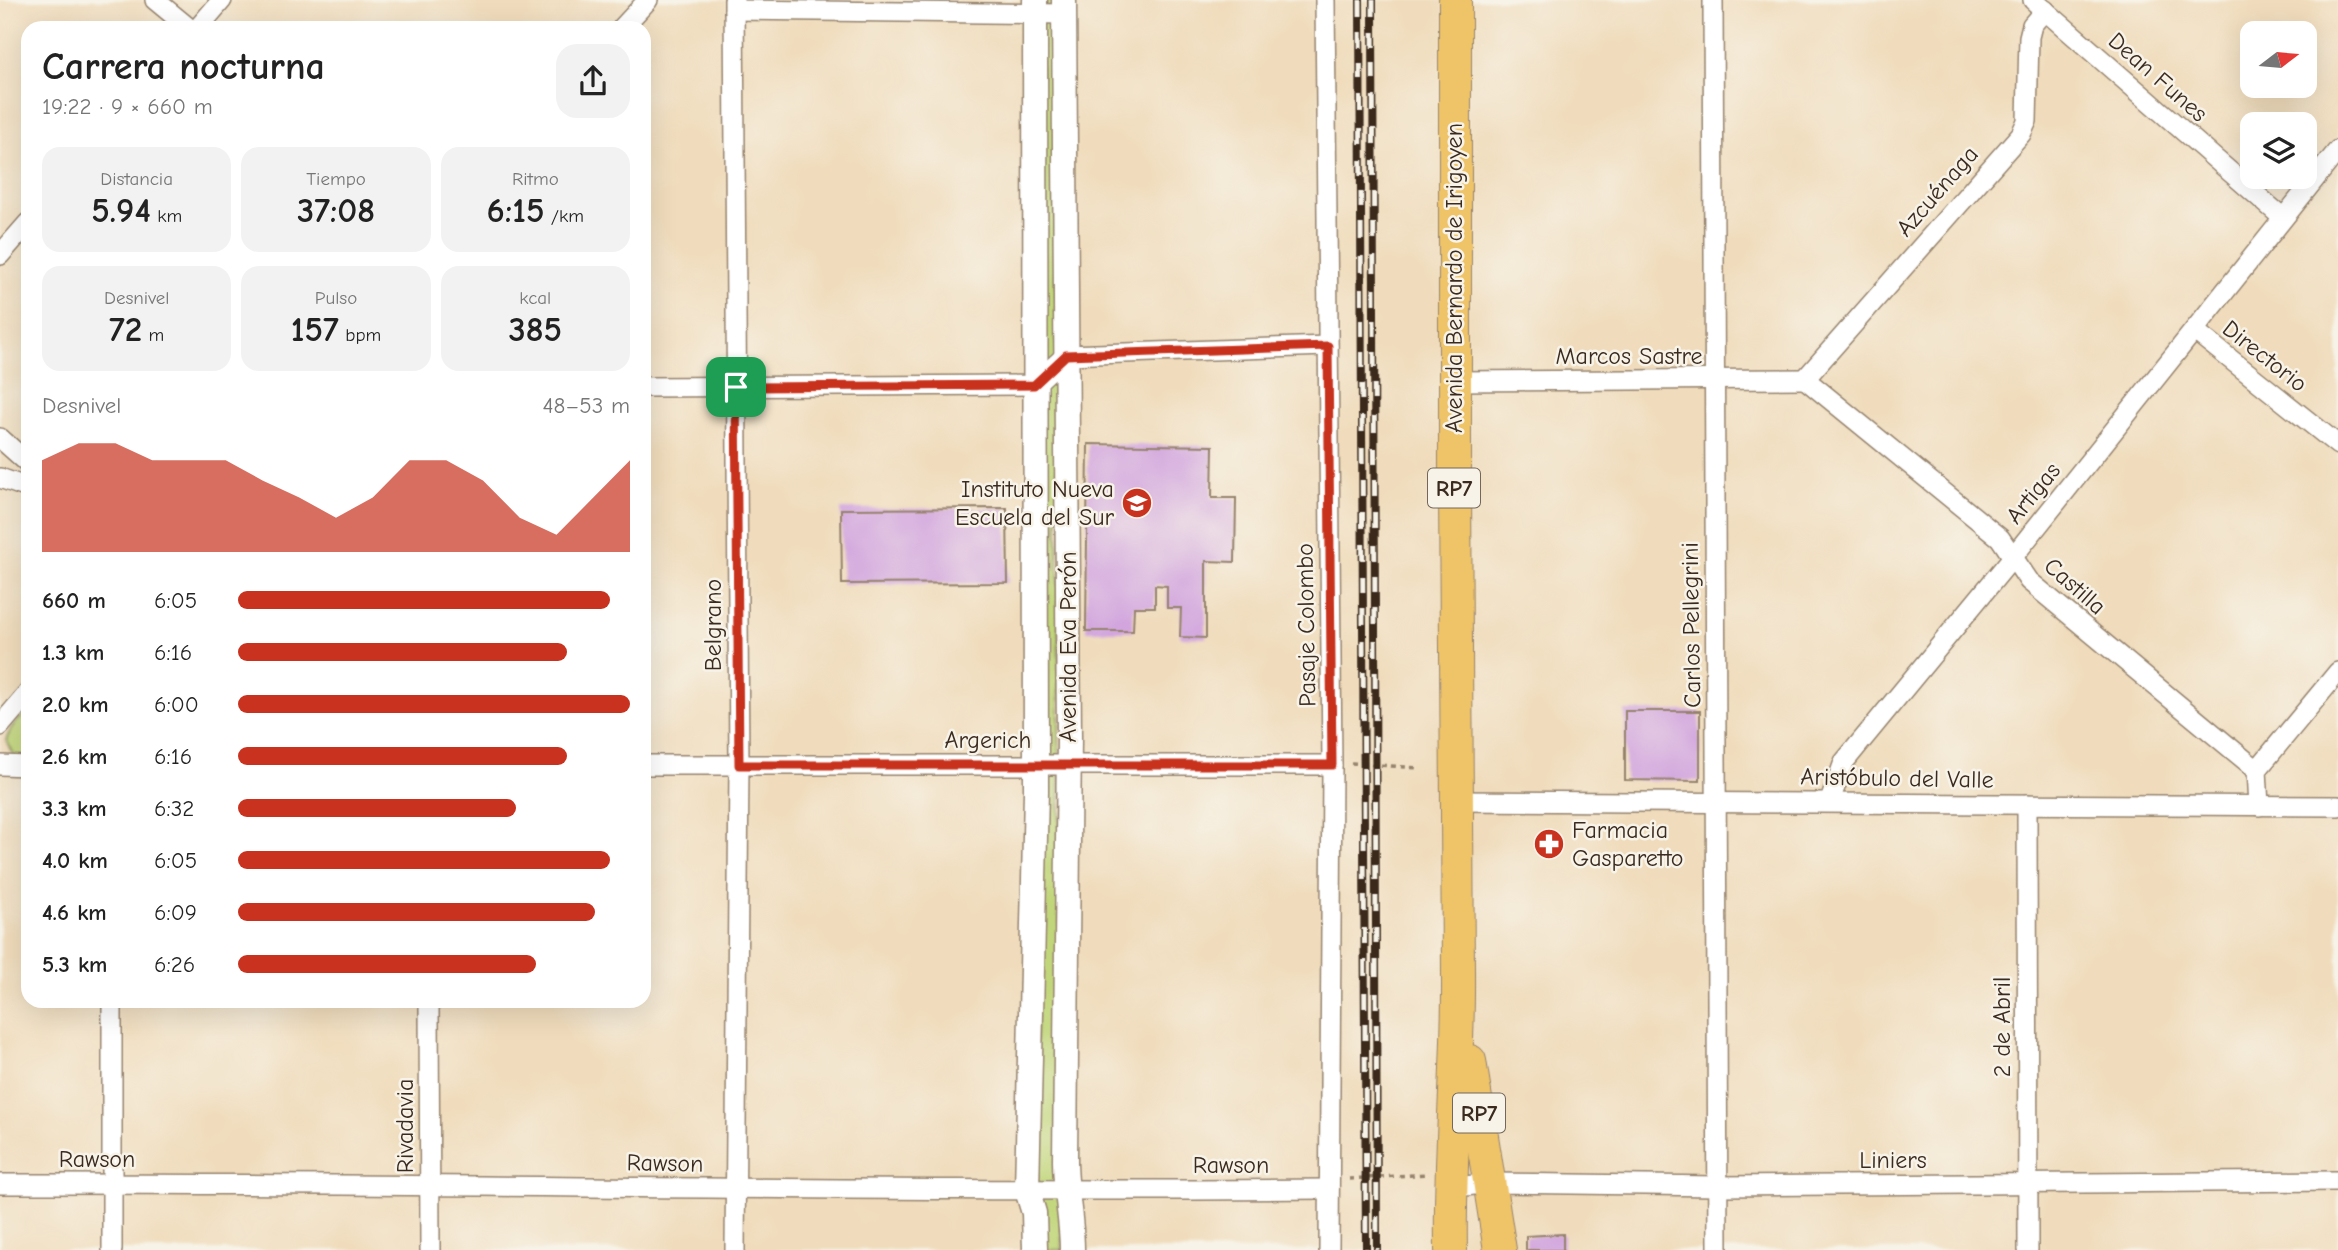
<!DOCTYPE html>
<html lang="es">
<meta charset="utf-8">
<style>
body{margin:0;font-family:"Comic Neue",sans-serif;background:#f2f2f2;color:#222;height:100vh;display:flex;flex-direction:column;font-size:26px;white-space:nowrap}
*{box-sizing:border-box;margin:0}
p{font-size:23px;color:#767676}
.icon{flex:none;width:38px;height:38px;fill:none;stroke:currentColor;stroke-width:2;stroke-linecap:round;stroke-linejoin:round}
.map{position:relative;flex:1;overflow:hidden}
.side{position:absolute;left:21px;top:21px;width:630px;height:987px;display:flex;flex-direction:column;background:#fff;border-radius:21px;box-shadow:0 7px 28px #0002}
.side>*{flex:none}
.needle{width:46px;rotate:74deg}
.buttons{position:absolute;left:2240px;top:21px;display:grid;gap:14px}
.buttons a{display:grid;place-items:center;width:77px;height:77px;border-radius:14px;background:#fff;box-shadow:0 7px 28px #0002;font-size:35px}
.pin{position:absolute;display:grid;place-items:center;width:60px;height:60px;color:#fff;margin:-30px;border-radius:14px;box-shadow:0 4px 10px #0006}
.round{display:grid;place-items:center;flex:none;width:74px;height:74px;border-radius:21px;background:#f2f2f2}
.summary{display:flex;align-items:center;justify-content:space-between;height:119px;padding:0 21px}
h1{font-size:38px;font-weight:600;line-height:52px}
.stats{display:grid;grid-template-columns:repeat(3,1fr);gap:10px;height:119px;padding:7px 21px}
.stats div{display:grid;align-content:center;border-radius:18px;background:#f2f2f2;text-align:center}
.stats b{font-size:35px;font-weight:600}
.stats small{font-size:19px;font-weight:400}
.stats p{font-size:19px}
.chart{height:196px;padding:14px 21px}
.chart p{display:flex;justify-content:space-between}
.chart svg{width:100%;height:126px;margin-top:7px;fill:#c8321e;opacity:.7}
ul{padding:0 21px;list-style:none;font-size:23px}
li{display:grid;grid-template-columns:112px 84px 1fr;align-items:center;height:52px}
li i{height:18px;border-radius:9px;background:#c8321e}
.map>svg:first-child{display:block}
.green{fill:#c1d67a;stroke:#7e804c;stroke-width:2}
.building{fill:#d2a5de}
.lines{fill:none;stroke-linecap:round;stroke-linejoin:round}
.minor-casing{stroke:#96836d;stroke-width:22}
.tertiary-casing{stroke:#96836d;stroke-width:27}
.primary-casing{stroke:#96836d;stroke-width:34}
.path{stroke:#96836d;stroke-width:3.5;stroke-dasharray:5 5;stroke-linecap:butt}
.minor{stroke:#fff;stroke-width:19}
.tertiary{stroke:#fff;stroke-width:24}
.primary{stroke:#efc469;stroke-width:32}
.rail-casing{stroke:#3b2a1e;stroke-width:8}
.rail{stroke:#f7f3e8;stroke-width:5;stroke-dasharray:16;stroke-linecap:butt}
.route-casing{stroke:#fff;stroke-width:14}
.route{stroke:#c8321e;stroke-width:9}
.labels{text-anchor:middle;dominant-baseline:central;stroke-width:5;stroke-linejoin:round;paint-order:stroke}
.shield{fill:#f7f3e8;stroke:#73665b;stroke-width:2}
.shield-label{font-size:23px;font-weight:bold;fill:#3b2a1e}
.street-label{font-size:24px;fill:#3b2a1e;stroke:#f7f3e8}
.poi-label{font-size:24px;fill:#3b2a1e;stroke:#f7f3e8;text-anchor:end}
</style>
<div class="map">
<svg width="2338" height="1250" viewBox="0 0 2338 1250">
<rect width="100%" height="100%" fill="#f7f3e8"/>
<filter id="ink" filterUnits="userSpaceOnUse"><feTurbulence type="fractalNoise" baseFrequency=".0143" numOctaves="2"/><feDisplacementMap in="SourceGraphic" scale="14" xChannelSelector="R" yChannelSelector="G"/><feConvolveMatrix kernelMatrix="1 2 1 2 8 2 1 2 1" color-interpolation-filters="sRGB"/></filter>
<filter id="wash" filterUnits="userSpaceOnUse"><feTurbulence type="fractalNoise" baseFrequency=".00686" numOctaves="4" result="noise"/><feDisplacementMap in="SourceGraphic" scale="28" xChannelSelector="R" yChannelSelector="G"/><feGaussianBlur stdDeviation="1.57" result="paint"/><feColorMatrix in="noise" values="0 0 0 0 0 0 0 0 0 0 0 0 0 0 0 0 0 1.4 0 .05"/><feComposite in="paint" operator="in"/></filter>
<g filter="url(#wash)">
<rect width="100%" height="100%" fill="#f0dcbc"/>
<g class="green">
<polygon points="1041,0 1055,0 1062,1250 1041,1250 1035,1151"/>
<polygon points="28,710 28,766 16,761 6,740 12,727"/>
</g>
<g id="blocks">
<g class="building">
<polygon points="1088,444 1213,446 1212,498 1236,498 1235,562 1206,561 1206,638 1180,637 1181,608 1167,608 1167,586 1155,585 1155,607 1134,607 1133,631 1086,631"/>
<polygon points="1007,508 1008,583 842,584 841,509"/>
<polygon points="1625,711 1700,711 1700,781 1625,780"/>
<polygon points="1563,1234 1563,1250 1526,1250 1526,1236"/>
</g>
</g>
</g>
<g filter="url(#ink)">
<use href="#blocks" fill-opacity="0" stroke="#96836d" stroke-width="2"/>
<g class="lines">
<g class="minor-casing">
<g id="minor">
<polyline points="155,0 189,28"/>
<polyline points="734,0 739,765 735,1250"/>
<polyline points="1325,0 1332,765 1329,1250"/>
<polyline points="1713,0 1718,1250"/>
<polyline points="2033,0 2283,218"/>
<polyline points="734,10 1064,14"/>
<polyline points="198,28 222,0"/>
<polyline points="622,28 648,0"/>
<polyline points="0,255 28,223"/>
<polyline points="2195,331 2338,445"/>
<polyline points="1805,379 2000,538 2029,581 2257,770"/>
<polyline points="1805,379 2021,134 2027,121 2029,37 2032,25 2045,10"/>
<polyline points="1453,381 1805,379"/>
<polyline points="644,387 1034,385 1066,355 1328,346"/>
<polyline points="0,438 28,463"/>
<polyline points="0,478 28,488"/>
<polyline points="0,726 28,693"/>
<polyline points="0,765 28,766"/>
<polyline points="644,765 1332,765"/>
<polyline points="1455,801 2338,806"/>
<polyline points="1830,801 1844,762 2012,558 2338,150"/>
<polyline points="2027,804 2028,1250"/>
<polyline points="2259,806 2257,770 2338,672"/>
<polyline points="112,1001 112,1250"/>
<polyline points="429,1001 430,1250"/>
<path d="M0 1184C443 1183 886 1193 1329 1189"/>
<polyline points="1449,1188 1490,1183 1717,1186 2338,1181"/>
</g>
</g>
<g class="tertiary-casing">
<g id="tertiary">
<path d="M1064 0 1069 737 1065 1160C1065 1191 1072 1219 1072 1250"/>
<polyline points="1035,1250 1034,1213 1027,1190 1036,791 1035,0"/>
</g>
</g>
<g class="primary-casing">
<g id="primary">
<polyline points="1470,1061 1500,1250"/>
<path d="M1451 1250C1449 1158 1459 1066 1458 974 1456 649 1453 325 1455 0"/>
</g>
</g>
<g class="path">
<polyline points="1351,763 1419,768"/>
<polyline points="1349,1179 1428,1174"/>
</g>
<use href="#minor" class="minor"/>
<use href="#tertiary" class="tertiary"/>
<use href="#primary" class="primary"/>
<g class="rail-casing">
<g id="rail">
<polyline points="1360,0 1366,1250"/>
<polyline points="1373,0 1377,1250"/>
</g>
</g>
<use href="#rail" class="rail"/>
</g>
</g>
<g class="lines" filter="url(#ink)">
<g class="route-casing">
<polygon id="route" points="1328,346 1332,765 739,765 736,387 1034,385 1066,355"/>
</g>
<use href="#route" class="route"/>
</g>
<defs>
<g id="university-disc" transform="scale(1.575)"><circle r="9.5" fill="#c8321e" stroke="#f7f3e8"/><path d="M0-5L7-2L0 1L-7-2ZM-4 1L0 2.5L4 1V4Q0 6-4 4Z" fill="#fff"/></g>
<g id="pharmacy-disc" transform="scale(1.575)"><circle r="9.5" fill="#c8321e" stroke="#f7f3e8"/><path d="M-2-6h4v4h4v4h-4v4h-4v-4h-4v-4h4Z" fill="#fff"/></g>
</defs>
<g fill-rule="evenodd">
<use href="#university-disc" x="1137" y="503"/>
<use href="#pharmacy-disc" x="1549" y="844"/>
</g>
<g class="labels">
<g class="shield">
<rect x="1428" y="468.5" width="52" height="39" rx="5"/>
<rect x="1453" y="1093.5" width="52" height="39" rx="5"/>
</g>
<g class="shield-label">
<text x="1454" y="488">RP7</text>
<text x="1479" y="1113">RP7</text>
</g>
<g class="street-label">
<text transform="translate(2158 77) rotate(41)">Dean Funes</text>
<text transform="translate(1937 191) rotate(-49)">Azcuénaga</text>
<text transform="translate(1454 278) rotate(-90)">Avenida Bernardo de Irigoyen</text>
<text x="1629" y="356">Marcos Sastre</text>
<text transform="translate(2265 356) rotate(38)">Directorio</text>
<text transform="translate(2033 493) rotate(-51)">Artigas</text>
<text transform="translate(2075 586) rotate(41)">Castilla</text>
<text transform="translate(713 625) rotate(-90)">Belgrano</text>
<text transform="translate(1306 625) rotate(-91)">Pasaje Colombo</text>
<text transform="translate(1691 625) rotate(-91)">Carlos Pellegrini</text>
<text transform="translate(1068 647) rotate(-90)">Avenida Eva Perón</text>
<text x="988" y="740">Argerich</text>
<text transform="translate(1897 778) rotate(1)">Aristóbulo del Valle</text>
<text transform="translate(2002 1027) rotate(-90)">2 de Abril</text>
<text transform="translate(405 1126) rotate(-90)">Rivadavia</text>
<text x="97" y="1159">Rawson</text>
<text x="1893" y="1160">Liniers</text>
<text transform="translate(665 1163) rotate(1)">Rawson</text>
<text x="1231" y="1165">Rawson</text>
</g>
<g class="poi-label">
<text x="1114" y="489">Instituto Nueva<tspan x="1114" dy="28">Escuela del Sur</tspan></text>
<text x="1572" y="830" text-anchor="start">Farmacia<tspan x="1572" dy="28">Gasparetto</tspan></text>
</g>
</g>
</svg>
<div class="buttons">
<a><svg class="needle" viewBox="-14 -14 28 28"><path d="M0-13l5 13h-10z" fill="#e53935"/><path d="M0 13l5-13h-10z" fill="#767676"/></svg></a>
<a><svg class="icon" aria-label="layers" viewBox="0 0 24 24"><path d="M12 4l9 5-9 5-9-5zM3 14l9 5 9-5"/></svg></a>
</div>
<div class="pin" style="left:736px;top:387px;background:#1e9e55"><svg class="icon" aria-label="arrive" viewBox="0 0 24 24"><path d="M6 21V4h12l-3 4 3 4H6"/></svg></div>
<section class="side">
<div class="summary"><div><h1>Carrera nocturna</h1><p>19:22 · 9 × 660 m</p></div><a class="round"><svg class="icon" aria-label="share" viewBox="0 0 24 24"><path d="M12 15V3M7 8l5-5 5 5M5 13v7h14v-7"/></svg></a></div>
<div class="stats">
<div><p>Distancia</p><b>5.94<small> km</small></b></div>
<div><p>Tiempo</p><b>37:08</b></div>
<div><p>Ritmo</p><b>6:15<small> /km</small></b></div>
</div>
<div class="stats">
<div><p>Desnivel</p><b>72<small> m</small></b></div>
<div><p>Pulso</p><b>157<small> bpm</small></b></div>
<div><p>kcal</p><b>385</b></div>
</div>
<div class="chart"><p><span>Desnivel</span>48–53 m</p>
<svg viewBox="0 0 160 44" preserveAspectRatio="none"><path d="M0 44V12L10 6L20 6L30 12L40 12L50 12L60 19L70 25L80 32L90 25L100 12L110 12L120 19L130 32L140 38L150 25L160 12V44z"/></svg>
</div>
<ul>
<li><b>660 m</b>6:05<i style="width:95%"></i></li>
<li><b>1.3 km</b>6:16<i style="width:84%"></i></li>
<li><b>2.0 km</b>6:00<i style="width:100%"></i></li>
<li><b>2.6 km</b>6:16<i style="width:84%"></i></li>
<li><b>3.3 km</b>6:32<i style="width:71%"></i></li>
<li><b>4.0 km</b>6:05<i style="width:95%"></i></li>
<li><b>4.6 km</b>6:09<i style="width:91%"></i></li>
<li><b>5.3 km</b>6:26<i style="width:76%"></i></li>
</ul>
</section>
</div>
